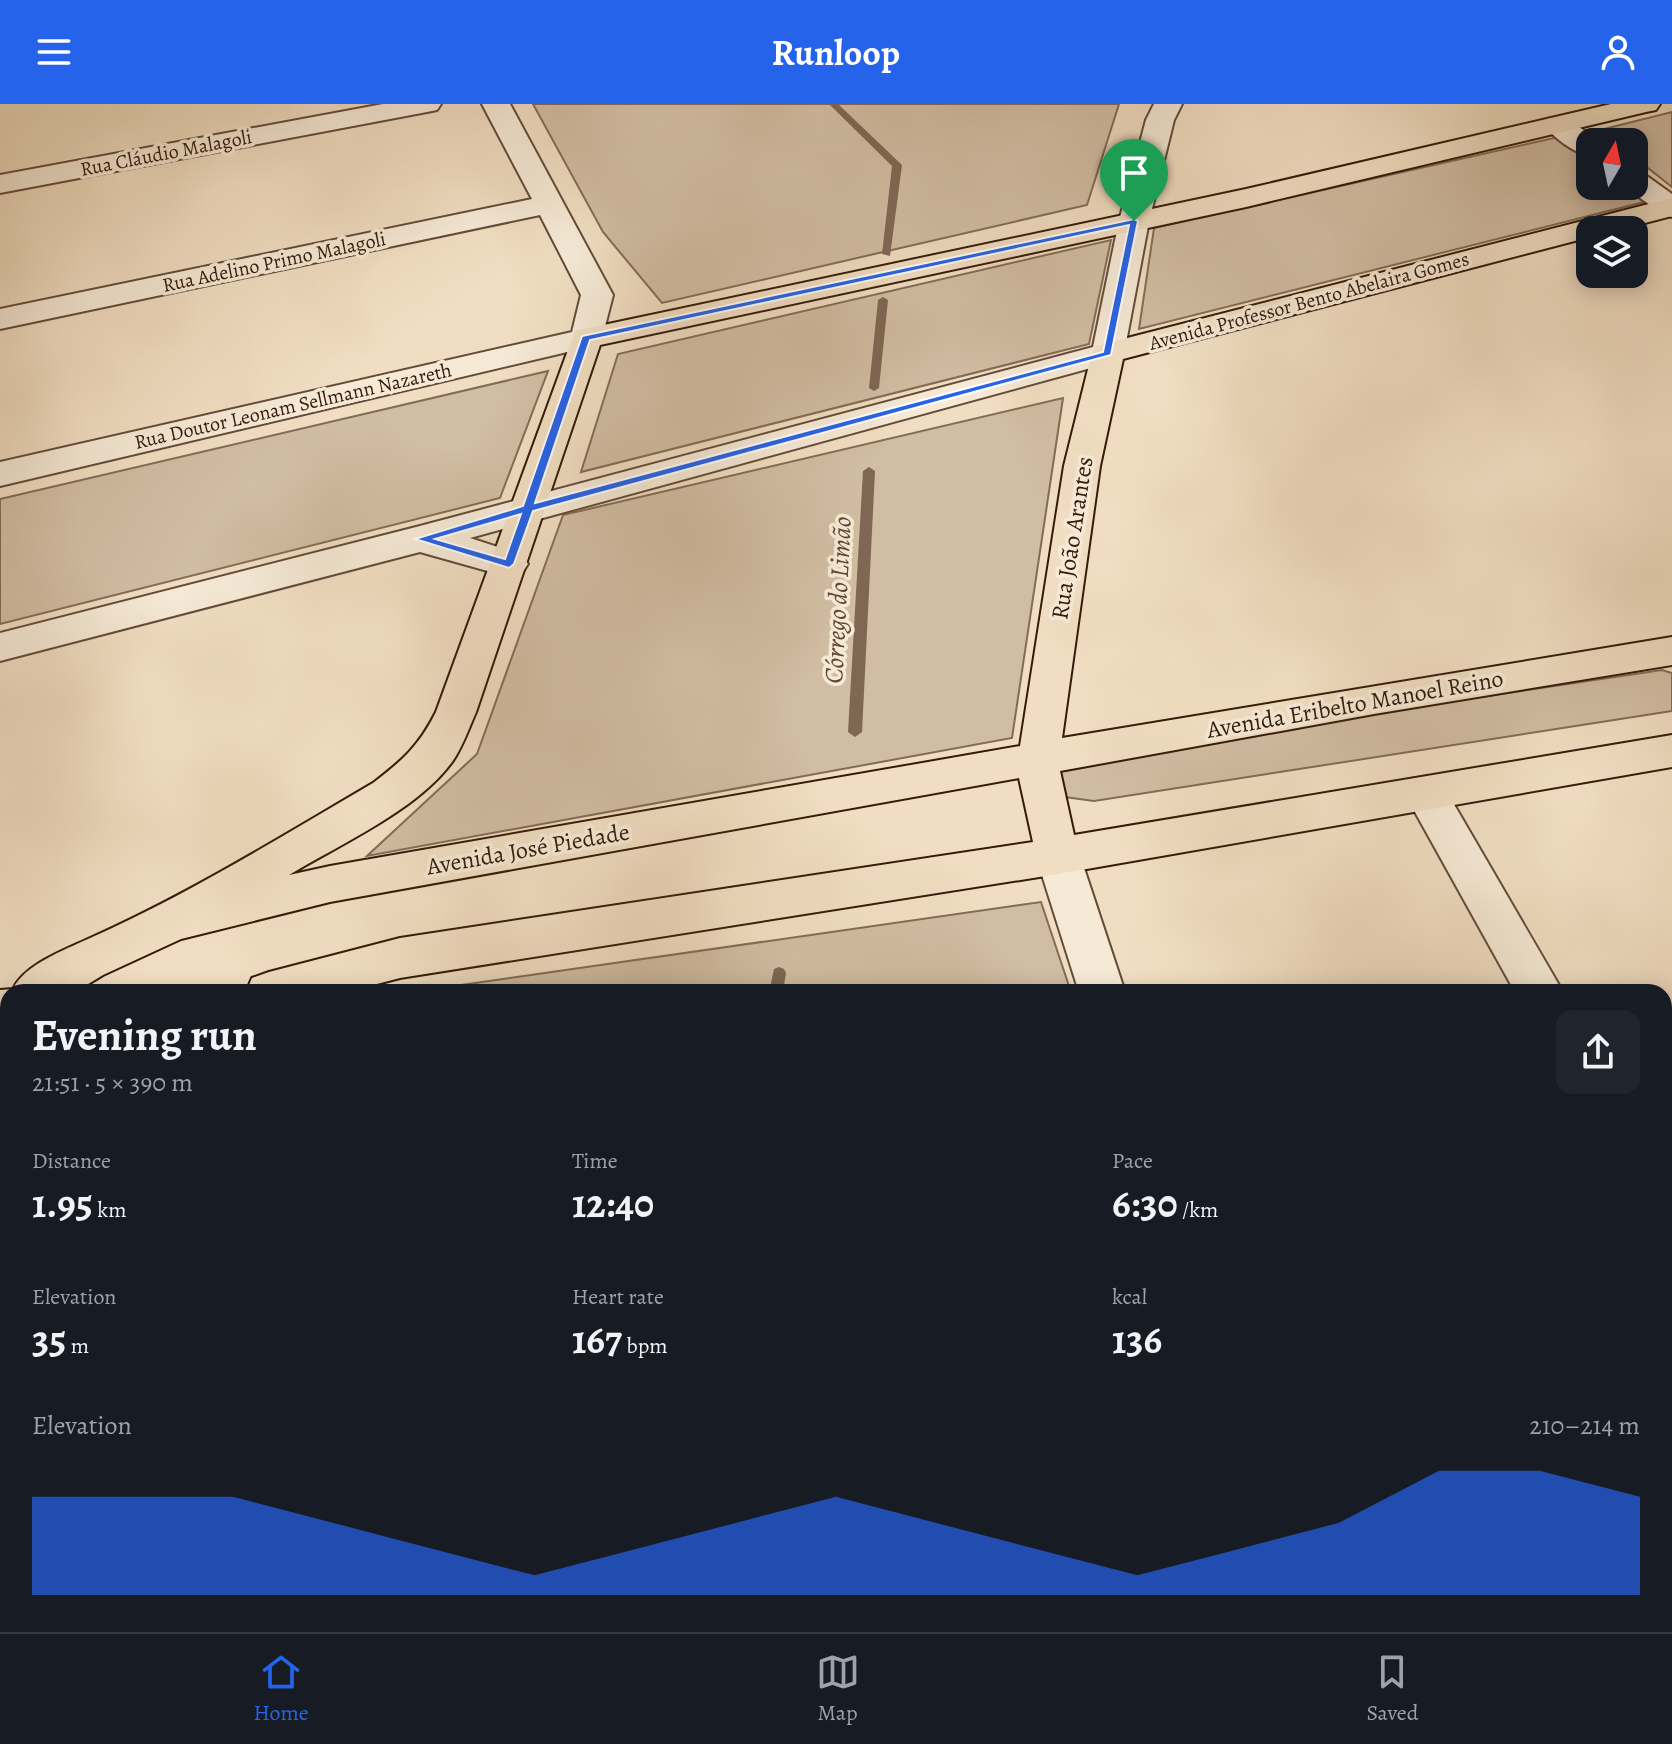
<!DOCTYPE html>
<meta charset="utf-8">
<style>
body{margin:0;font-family:Alegreya,serif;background:#20242c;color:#f1f3f6;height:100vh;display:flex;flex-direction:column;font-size:30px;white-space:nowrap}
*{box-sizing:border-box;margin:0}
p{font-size:26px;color:#9ea1a6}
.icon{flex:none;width:44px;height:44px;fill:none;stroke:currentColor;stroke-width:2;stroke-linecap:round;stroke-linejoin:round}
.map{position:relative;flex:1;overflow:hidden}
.drawer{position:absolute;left:0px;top:880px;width:1672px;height:648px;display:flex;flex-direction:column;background:#171b24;border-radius:24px 24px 0 0;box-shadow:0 4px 20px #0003}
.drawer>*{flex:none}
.needle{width:52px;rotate:9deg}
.fabs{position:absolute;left:1576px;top:24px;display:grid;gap:16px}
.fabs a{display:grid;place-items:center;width:72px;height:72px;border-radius:16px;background:#171b24;box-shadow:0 4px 20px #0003;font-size:40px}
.pin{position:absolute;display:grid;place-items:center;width:68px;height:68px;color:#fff;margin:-82px -34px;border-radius:50% 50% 50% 0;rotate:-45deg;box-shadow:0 0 8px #0007}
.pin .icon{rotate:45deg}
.round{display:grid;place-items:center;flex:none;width:84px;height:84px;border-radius:16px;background:#20242c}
.overview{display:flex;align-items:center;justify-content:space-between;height:136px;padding:0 32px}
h1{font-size:44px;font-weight:700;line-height:60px}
.stats{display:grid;grid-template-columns:repeat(3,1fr);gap:12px;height:136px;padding:8px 32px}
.stats div{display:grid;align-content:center}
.stats b{font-size:40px;font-weight:700}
.stats small{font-size:22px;font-weight:400}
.stats p{font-size:22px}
.chart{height:224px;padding:16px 32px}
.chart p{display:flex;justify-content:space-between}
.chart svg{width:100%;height:144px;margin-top:8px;fill:#2563eb;opacity:.7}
header{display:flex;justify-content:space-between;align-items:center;height:104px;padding:0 32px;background:#2563eb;color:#fff;font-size:36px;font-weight:700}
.tabs{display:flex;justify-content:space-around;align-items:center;height:112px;border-top:2px solid #363941;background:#171b24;font-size:22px;color:#9ea1a6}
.tabs a{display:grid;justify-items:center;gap:4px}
.tabs .on{color:#2563eb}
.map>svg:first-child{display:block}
.green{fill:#d1bda3;stroke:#836c57;stroke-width:2}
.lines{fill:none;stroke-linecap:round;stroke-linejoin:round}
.stream{fill:#7f6754;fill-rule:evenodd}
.minor-casing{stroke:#644b39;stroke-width:4}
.major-casing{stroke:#351a0b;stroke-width:4}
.minor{fill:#f6ead7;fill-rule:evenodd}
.major{fill:#f1dec2;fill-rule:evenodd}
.route{fill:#2563eb;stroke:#fff;stroke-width:2;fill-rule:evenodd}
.labels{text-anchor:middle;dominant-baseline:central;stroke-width:7;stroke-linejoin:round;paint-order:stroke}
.far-street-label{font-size:20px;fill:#351a0b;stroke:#f6ead7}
.street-label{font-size:24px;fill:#351a0b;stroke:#f6ead7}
.water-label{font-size:26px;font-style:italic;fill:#604735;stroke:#f6ead7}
</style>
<header><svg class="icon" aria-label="menu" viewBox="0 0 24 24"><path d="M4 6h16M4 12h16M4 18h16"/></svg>Runloop<svg class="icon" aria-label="person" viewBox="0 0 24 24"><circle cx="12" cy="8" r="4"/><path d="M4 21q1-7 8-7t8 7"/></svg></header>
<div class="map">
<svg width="1672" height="1528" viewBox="0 0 1672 1528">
<rect width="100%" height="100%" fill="#f1dec2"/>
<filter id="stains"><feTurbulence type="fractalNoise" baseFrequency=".0025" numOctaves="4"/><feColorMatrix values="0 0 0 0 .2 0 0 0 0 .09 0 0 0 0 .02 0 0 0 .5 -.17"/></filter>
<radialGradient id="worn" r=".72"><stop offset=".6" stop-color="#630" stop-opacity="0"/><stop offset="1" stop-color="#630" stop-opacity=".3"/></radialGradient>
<g class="green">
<polygon points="533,0 1119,0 1087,101 662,199 603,128"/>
<polygon points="1672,8 1672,83 1634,53 1634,38 1615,38 1600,26"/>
<polygon points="1558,33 1590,57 1590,82 1623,82 1644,98 1139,225 1154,124"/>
<polygon points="1111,136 1089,240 581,368 618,250"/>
<polygon points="548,267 500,394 0,520 0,395"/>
<polygon points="1063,294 1012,634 367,752 477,650 563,411"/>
<polygon points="1662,566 1672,569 1672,607 1094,697 1065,693 1052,657"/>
<polygon points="1041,798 1071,888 412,888"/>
<polygon points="8,1084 8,1520 1261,1520 1263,1528 0,1528 0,1089"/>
</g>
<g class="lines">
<g class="stream">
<polygon points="829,0 838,0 902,61 890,152 882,150 892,62"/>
<polygon points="883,193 888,196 879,284 874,287 869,284 878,196"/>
<polygon points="869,363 875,367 862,628 855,633 848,628 863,367"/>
<polygon points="779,863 784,865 786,869 783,888 769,888 774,865"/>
<polygon points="329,1520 349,1520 346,1528 326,1528"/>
</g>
<g class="minor-casing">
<g id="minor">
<polygon points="383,0 441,0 437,6 427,8 0,89 0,71"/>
<polygon points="482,0 510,0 613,191 602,234 597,241 0,382 0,358 572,228 581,191 540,111 0,225 0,205 532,95"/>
<polygon points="1154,0 1182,0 1174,16 1149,117 1124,249 1120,256 470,434 522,451 528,460 522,469 509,473 420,448 0,557 0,529 420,422 1093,243 1119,117 1146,16"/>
<path d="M1558 13 1568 15 1600 38H1590V52C1574 49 1554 34 1544 21L1548 15Z"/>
<polygon points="1634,67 1644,70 1672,90 1672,113 1662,110 1624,82 1634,82"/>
<polygon points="1426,673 1441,678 1563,888 1515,888 1405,690 1411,678"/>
<polygon points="1058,734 1073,739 1080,752 1125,888 1079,888 1036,752 1043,739"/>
<polygon points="1664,1080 1672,1083 1672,1144 1664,1141"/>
<polygon points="1273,1520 1333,1520 1336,1528 1276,1528"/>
</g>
</g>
<g class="major-casing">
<g id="major">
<path d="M1611 0H1660L1656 6 1646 8 1246 103 600 241 476 608C469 624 462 644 452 658 416 707 340 740 289 771L330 762 1020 642 1064 362 1092 249 1096 242 1672 94V112L1618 126H1590V133L1123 255 1100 362 1062 634 1672 533V561L1374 610 1060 667 1074 731 1672 631V663L1058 770 400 874 346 888H246L252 874 269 868 400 834 1033 738 1019 674 330 798 181 835 103 871 75 888H8V926L0 929V886L13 885C24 861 64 846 88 835 187 791 279 734 373 679 403 656 419 642 436 608L575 227 1246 85Z"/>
<polygon points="8,990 8,1038 0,1041 0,993"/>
</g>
</g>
<use href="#minor" class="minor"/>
<use href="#major" class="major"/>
</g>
<path class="route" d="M1134 115 1138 117 1111 251 533 407 514 460 509 464 415 435 523 402 582 232ZM1129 121 1103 248 535 399 590 236ZM521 410 505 455 435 435Z"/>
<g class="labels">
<g class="far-street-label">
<text transform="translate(166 49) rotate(-11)">Rua Cláudio Malagoli</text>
<text transform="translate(274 158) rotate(-12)">Rua Adelino Primo Malagoli</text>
<text transform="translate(1309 197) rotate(-15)">Avenida Professor Bento Abelaira Gomes</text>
<text transform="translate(293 302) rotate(-13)">Rua Doutor Leonam Sellmann Nazareth</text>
</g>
<g class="street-label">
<text transform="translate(1072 434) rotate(-81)">Rua João Arantes</text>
<text transform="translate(1355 600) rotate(-10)">Avenida Eribelto Manoel Reino</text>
<text transform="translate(528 745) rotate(-10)">Avenida José Piedade</text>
</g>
<g class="water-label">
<text transform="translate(838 496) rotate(-87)">Córrego do Limão</text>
</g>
</g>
<rect width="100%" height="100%" filter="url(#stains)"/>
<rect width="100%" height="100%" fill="url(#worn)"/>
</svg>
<div class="fabs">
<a><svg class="needle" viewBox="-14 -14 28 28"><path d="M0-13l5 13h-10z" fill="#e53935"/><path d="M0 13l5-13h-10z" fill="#9ea1a6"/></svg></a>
<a><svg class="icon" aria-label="layers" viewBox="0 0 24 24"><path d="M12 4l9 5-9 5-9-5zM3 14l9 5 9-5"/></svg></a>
</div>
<div class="pin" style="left:1134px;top:117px;background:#1e9e55"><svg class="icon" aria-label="arrive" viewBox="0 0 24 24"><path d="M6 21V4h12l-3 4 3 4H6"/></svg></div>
<section class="drawer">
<div class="overview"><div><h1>Evening run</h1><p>21:51 · 5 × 390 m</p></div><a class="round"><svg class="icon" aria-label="share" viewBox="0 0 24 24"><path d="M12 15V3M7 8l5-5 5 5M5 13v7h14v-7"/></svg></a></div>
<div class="stats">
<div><p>Distance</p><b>1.95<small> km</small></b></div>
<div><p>Time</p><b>12:40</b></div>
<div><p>Pace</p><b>6:30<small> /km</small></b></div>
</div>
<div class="stats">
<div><p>Elevation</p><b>35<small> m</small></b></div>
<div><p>Heart rate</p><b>167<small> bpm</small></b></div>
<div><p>kcal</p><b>136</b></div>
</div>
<div class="chart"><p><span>Elevation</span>210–214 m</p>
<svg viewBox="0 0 160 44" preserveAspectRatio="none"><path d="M0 44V14L10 14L20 14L30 22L40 30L50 38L60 30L70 22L80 14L90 22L100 30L110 38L120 30L130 22L140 6L150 6L160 14V44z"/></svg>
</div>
</section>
</div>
<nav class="tabs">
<a class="on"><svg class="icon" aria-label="home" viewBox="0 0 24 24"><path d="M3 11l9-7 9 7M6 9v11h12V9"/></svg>Home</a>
<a><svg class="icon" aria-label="map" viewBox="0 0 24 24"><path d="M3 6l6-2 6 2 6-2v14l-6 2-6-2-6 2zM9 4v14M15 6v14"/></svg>Map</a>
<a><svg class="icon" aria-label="saved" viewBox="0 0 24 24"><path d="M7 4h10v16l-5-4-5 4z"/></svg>Saved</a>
</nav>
